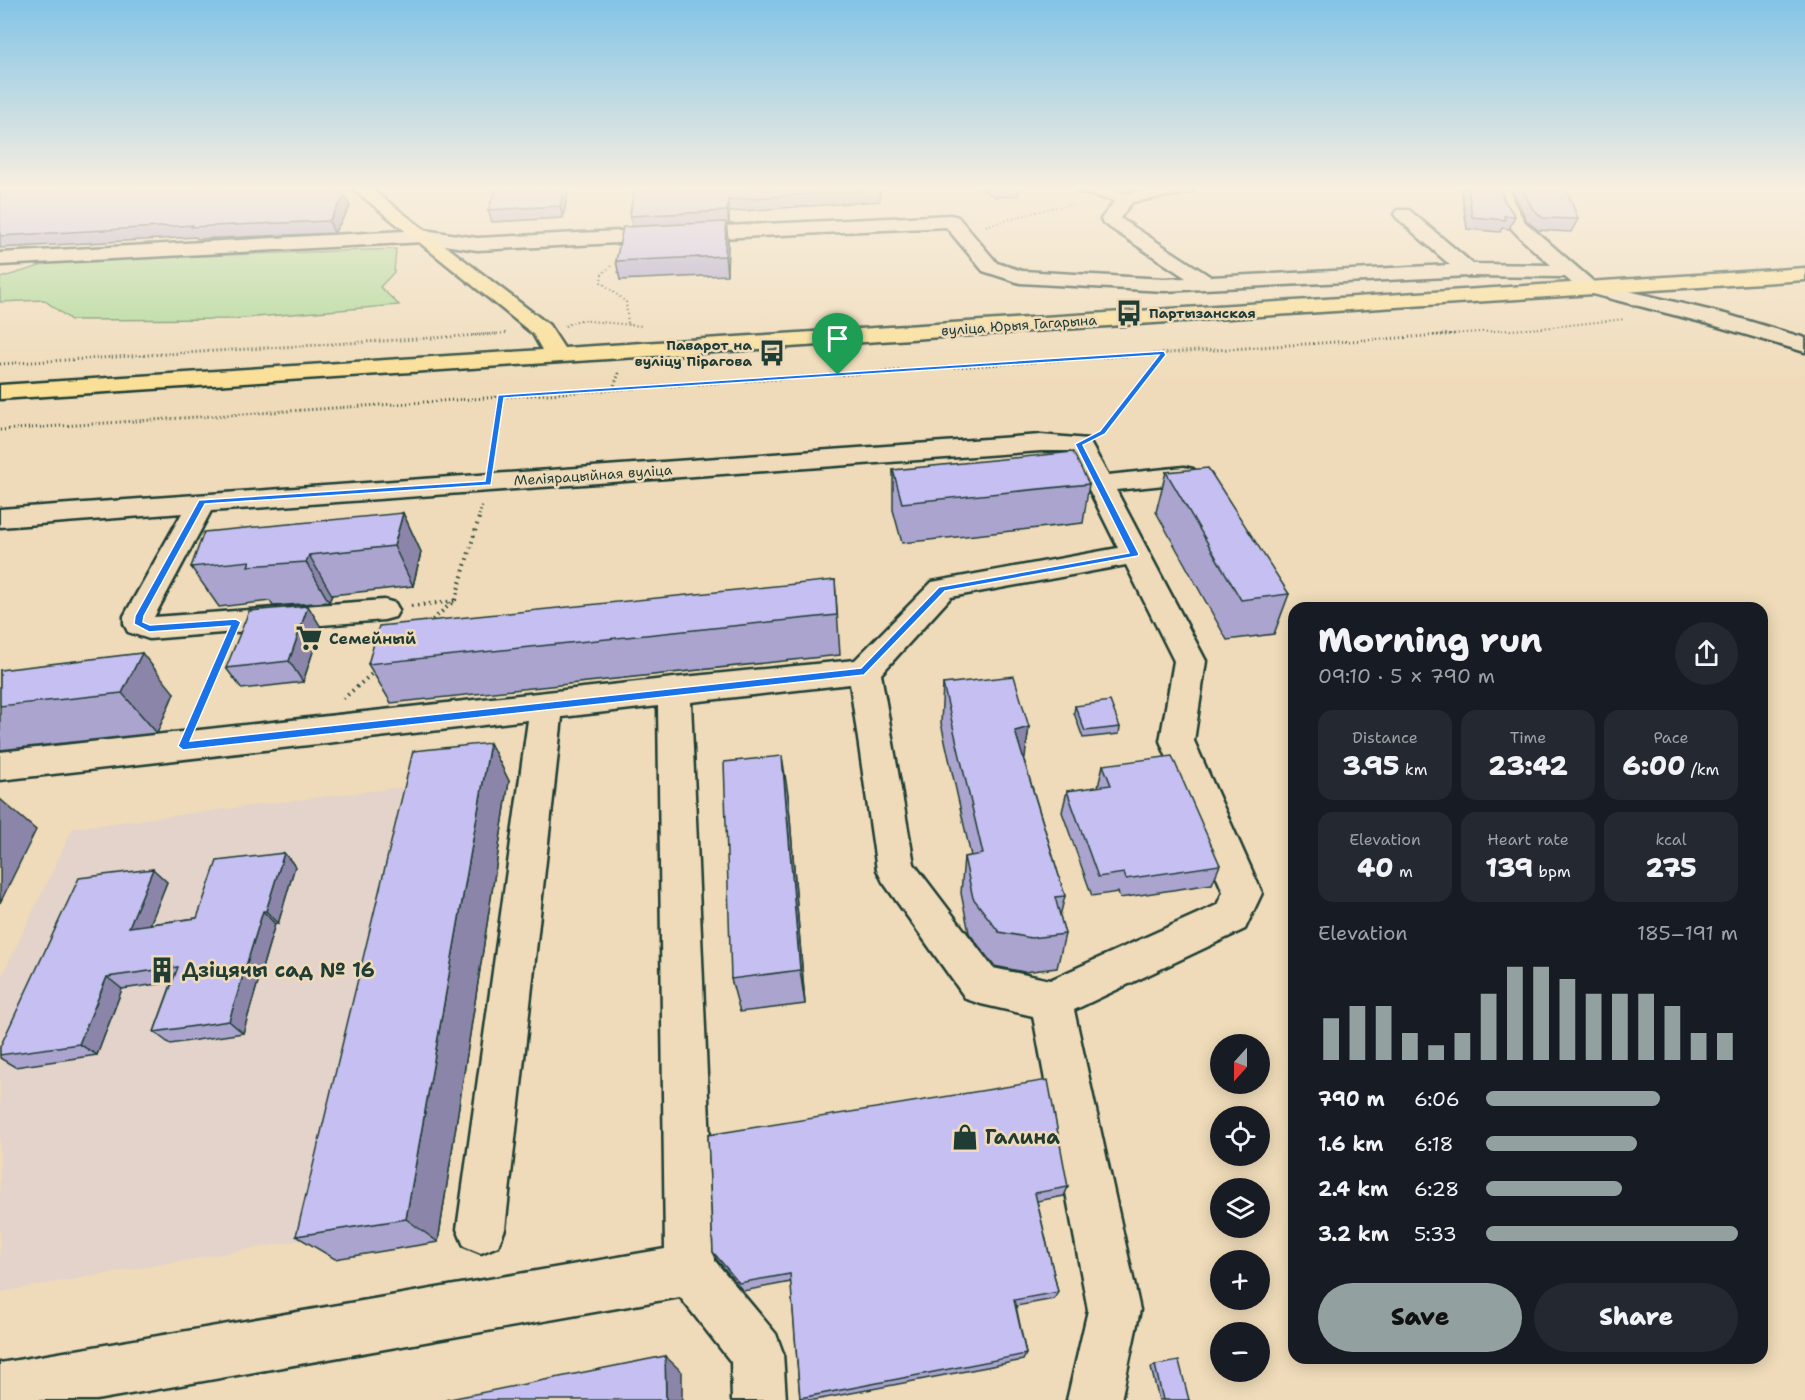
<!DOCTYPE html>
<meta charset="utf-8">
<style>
body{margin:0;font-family:"Shantell Sans",sans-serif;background:#242831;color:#f1f3f6;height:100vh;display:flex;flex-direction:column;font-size:22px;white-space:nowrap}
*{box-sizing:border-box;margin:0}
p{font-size:20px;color:#9ea1a6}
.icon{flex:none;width:33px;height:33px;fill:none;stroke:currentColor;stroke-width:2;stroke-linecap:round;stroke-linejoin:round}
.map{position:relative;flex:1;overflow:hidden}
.panel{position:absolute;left:1288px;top:602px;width:480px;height:762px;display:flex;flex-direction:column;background:#171b24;border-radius:18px;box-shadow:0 3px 15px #0003}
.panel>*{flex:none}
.needle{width:39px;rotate:201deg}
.tools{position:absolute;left:1210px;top:1034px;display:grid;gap:12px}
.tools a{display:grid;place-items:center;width:60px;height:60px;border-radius:50%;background:#171b24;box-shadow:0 3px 15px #0003;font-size:30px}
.pin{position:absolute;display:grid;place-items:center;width:51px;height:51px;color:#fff;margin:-62px -26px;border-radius:50% 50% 50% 0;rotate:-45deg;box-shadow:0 0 6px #0007}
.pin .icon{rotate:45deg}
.round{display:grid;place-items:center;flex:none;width:63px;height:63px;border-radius:32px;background:#242831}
.summary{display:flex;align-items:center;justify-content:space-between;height:102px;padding:0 30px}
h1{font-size:33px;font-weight:800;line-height:45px}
.stats{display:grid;grid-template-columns:repeat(3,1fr);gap:9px;height:102px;padding:6px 30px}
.stats div{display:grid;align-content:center;border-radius:15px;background:#242831;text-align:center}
.stats b{font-size:26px;font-weight:800}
.stats small{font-size:16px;font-weight:400}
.stats p{font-size:16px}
.chart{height:168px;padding:12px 30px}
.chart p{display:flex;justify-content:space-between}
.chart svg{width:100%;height:108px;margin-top:6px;stroke:#92a19f;stroke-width:6}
.cta{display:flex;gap:12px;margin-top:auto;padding:12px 30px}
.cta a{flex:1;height:69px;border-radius:36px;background:#92a19f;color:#111;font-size:24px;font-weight:800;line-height:69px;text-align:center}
.cta a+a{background:#242831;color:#f1f3f6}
ul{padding:0 30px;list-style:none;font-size:20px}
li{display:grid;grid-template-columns:96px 72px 1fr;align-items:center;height:45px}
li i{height:15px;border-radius:8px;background:#92a19f}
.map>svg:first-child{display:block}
.built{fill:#e3d3ca}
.green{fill:#acd896;stroke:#668a65;stroke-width:1.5}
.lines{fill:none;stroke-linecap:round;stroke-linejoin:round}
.minor-casing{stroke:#1f3d34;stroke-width:5}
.major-casing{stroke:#1f3d34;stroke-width:5}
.path-far2{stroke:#1f3d34;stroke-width:2;stroke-dasharray:1 3;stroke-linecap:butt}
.path-far1{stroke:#1f3d34;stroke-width:3;stroke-dasharray:1 3;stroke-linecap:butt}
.path{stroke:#1f3d34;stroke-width:4;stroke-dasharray:1.5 4.5;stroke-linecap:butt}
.minor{fill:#efdbb9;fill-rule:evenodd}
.major{fill:#fadf96;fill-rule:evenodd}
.wall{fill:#aaa4cf;stroke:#1f3d34;stroke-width:1.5}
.shaded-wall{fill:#8b86a9;stroke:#1f3d34;stroke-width:1.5}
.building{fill:#c6bff1;stroke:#1f3d34;stroke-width:1.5}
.route{fill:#1a73e8;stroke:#fff;stroke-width:1.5;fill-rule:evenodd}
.labels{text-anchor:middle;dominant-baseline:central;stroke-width:5;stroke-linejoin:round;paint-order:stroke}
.far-poi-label{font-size:14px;font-weight:bold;fill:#1f3d34;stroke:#efdbb9;text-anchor:start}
.far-street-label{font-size:14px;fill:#1f3d34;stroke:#efdbb9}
.poi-label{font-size:16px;font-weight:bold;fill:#1f3d34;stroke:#efdbb9;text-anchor:start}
.near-poi-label{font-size:20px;font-weight:bold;fill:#1f3d34;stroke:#efdbb9;text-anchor:start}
</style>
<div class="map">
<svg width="1805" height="1400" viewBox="0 0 1805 1400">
<rect width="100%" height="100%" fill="#efdbb9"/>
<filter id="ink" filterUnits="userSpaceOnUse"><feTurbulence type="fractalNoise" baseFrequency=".0167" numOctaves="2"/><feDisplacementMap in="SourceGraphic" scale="12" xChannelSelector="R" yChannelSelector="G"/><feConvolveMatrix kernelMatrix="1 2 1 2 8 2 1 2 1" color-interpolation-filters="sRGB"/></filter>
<g filter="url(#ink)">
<polygon class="built" points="402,787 303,1240 0,1292 0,980 73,828"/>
<polygon class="green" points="396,249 394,272 380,287 399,305 233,319 71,320 44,300 0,302 0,278 57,261"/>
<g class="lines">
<g class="minor-casing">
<g id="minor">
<path d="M1077 188H1105L1126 193 1157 188H1194L1192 192 1132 202 1120 218 1211 277 1450 265 1397 218 1394 214 1397 210H1409L1473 264 1551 265C1527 243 1496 223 1494 188H1510L1513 201 1525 222 1595 283 1725 314 1805 338V352L1709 324 1581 291 1565 277 1468 276 1164 291 1020 283 983 271 946 227 477 250 424 242 0 265V253L424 230 477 238 951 215 958 217 997 263 1022 271 1164 279 1186 278 1103 223 1101 219 1115 201 1079 192Z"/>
<path d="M1041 435 1088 439 1108 475 1184 467 1193 469 1197 475 1193 481 1184 483 1116 490 1206 661 1194 741 1262 893 1245 929 1074 1010 1140 1310 1121 1400H1067L1088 1310 1033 1016 981 1004 966 999 883 882 877 870 850 684 691 702 715 1261 776 1334 783 1353 786 1400H732L731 1362 680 1297 96 1400H0V1363L665 1249 658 706 562 717 505 1229 498 1246 481 1253 464 1246 457 1229 528 720 0 780V752L674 678 855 660 932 582 1118 548 1070 451H1041L211 511 154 617 384 600 395 603 399 610 395 617 384 620 149 639 128 632 124 624V616L182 513 0 527V509ZM1126 565 1174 661 1160 741 1223 892 1217 905 1050 980 993 968 914 864 881 674 951 597Z"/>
</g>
</g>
<g class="major-casing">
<polygon id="major" points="352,188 370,188 549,325 564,348 1805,268 1805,280 0,399 0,385 542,350 533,334"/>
</g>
<g class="path-far2">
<polyline points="986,226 1051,208 1074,205"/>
<polyline points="611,266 602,274 601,282 626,302 628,324"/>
<polyline points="565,326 579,320 643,326"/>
<polyline points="473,335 508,333"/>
<polyline points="1434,335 1542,328 1625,319"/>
</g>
<g class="path-far1">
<polyline points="0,364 498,334"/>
<polyline points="613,389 619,373"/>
<polyline points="0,430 1457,334"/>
<polyline points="1101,433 1163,354"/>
<polyline points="491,461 500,396"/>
<polyline points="478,519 482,506"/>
</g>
<g class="path">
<polyline points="411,606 455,601"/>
<polyline points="428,624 455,600 479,518"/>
<polyline points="343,699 375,671"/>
<polyline points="196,715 225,648"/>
</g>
<use href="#minor" class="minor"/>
<use href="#major" class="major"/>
</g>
<g class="wall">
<polygon points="0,188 345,196 350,207 334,233 197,239 196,237 0,248"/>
<polygon points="569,188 563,218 492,222 488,210"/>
<polygon points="634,188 880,189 880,201 729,212 729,224 726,224 728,240 727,275 620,280 616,261 632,226 630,216"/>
<polygon points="979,188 1019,188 1018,196 996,197"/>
<polygon points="1461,188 1500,188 1504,200 1515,216 1509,229 1502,228 1500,232 1467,229"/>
<polygon points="1511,188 1566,188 1578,219 1571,232 1538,230 1527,221"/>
<polygon points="893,470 1089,484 1083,523 902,543 893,510"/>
<polygon points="1166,472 1289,594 1274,634 1227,640 1156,512"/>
<polygon points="403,513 421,552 413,586 332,595 329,602 273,606 270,601 219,607 191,567"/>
<polygon points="835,580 840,655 391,703 368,664"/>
<polygon points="321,627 303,682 242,689 226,668"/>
<polygon points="0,670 174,693 157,733 0,750"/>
<polygon points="943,684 1029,727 1024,760 1065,896 1060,916 1065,934 1057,968 1024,972 994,966 969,933 961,893 964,857 971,856 941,723"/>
<polygon points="1075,706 1120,727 1119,734 1083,738 1074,713"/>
<polygon points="490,743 509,781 438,1242 335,1259 296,1236"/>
<polygon points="1103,765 1220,865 1212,884 1120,898 1118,892 1092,896 1062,812 1067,791 1098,787"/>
<polygon points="788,794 805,1004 740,1012 731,979"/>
<polygon points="284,853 295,866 278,924 275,924 243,1033 170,1044 154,1032 172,982 122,989 97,1055 15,1067 0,1058 0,1047 167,882 150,924 197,918"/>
<polygon points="708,1135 1068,1187 1064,1196 1037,1201 1058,1292 1054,1299 1016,1306 1026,1354 1023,1360 815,1400 801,1400 800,1398 791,1282 743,1291 717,1260 713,1252"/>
<polygon points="1155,1365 1189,1400 1159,1400 1151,1368"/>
</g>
<g class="shaded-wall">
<polygon points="564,188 569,188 563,218 560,206"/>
<polygon points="345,196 350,207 334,233 329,221"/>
<polygon points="728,200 729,212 729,224 727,211"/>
<polygon points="726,222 728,240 727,275 725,256"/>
<polygon points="403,513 421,552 413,586 394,546"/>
<polygon points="309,555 332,595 329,602 306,562"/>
<polygon points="308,606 321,627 303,682 289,661"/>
<polygon points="142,653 174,693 157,733 122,693"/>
<polygon points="1029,727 1024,765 1015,731"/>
<polygon points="490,743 509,781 438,1242 406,1219"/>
<polygon points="782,756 788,794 805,1004 800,970"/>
<polygon points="0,799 36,830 0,903"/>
<polygon points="284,853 295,866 278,924 266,911"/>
<polygon points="153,869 167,882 144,940 129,927"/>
<polygon points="263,911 275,924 243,1033 229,1021"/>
<polygon points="107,977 122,989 97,1055 79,1044"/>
<polygon points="665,1356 682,1372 682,1400 666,1400"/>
</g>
<g class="building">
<polygon points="0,188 333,188 345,196 329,221 191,227 193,225 0,236"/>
<polygon points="496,188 564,188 560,206 488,210"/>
<polygon points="634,188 880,188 880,189 728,200 727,211 630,216"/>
<polygon points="1468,188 1500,188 1504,200 1515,216 1504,216 1505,220 1472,217"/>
<polygon points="1522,188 1566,188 1578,219 1543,218 1532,208"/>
<polygon points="726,222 725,256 616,261 623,227"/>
<polygon points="1073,452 1089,484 902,503 893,470"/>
<polygon points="1208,468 1289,594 1241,600 1166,472"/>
<polygon points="403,513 394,546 309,555 306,562 248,566 250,561 191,567 204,532"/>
<polygon points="835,580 837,615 368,664 379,626"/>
<polygon points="308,606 289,661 226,668 249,611"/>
<polygon points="142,653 122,693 0,706 0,670"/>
<polygon points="1014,676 1029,727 1015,731 1065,896 1055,897 1065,934 1031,938 999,932 973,898 964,857 983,854 943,684"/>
<polygon points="1110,701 1120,727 1085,731 1075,706"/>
<polygon points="490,743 406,1219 296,1236 413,751"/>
<polygon points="782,756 800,970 731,979 724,762"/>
<polygon points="1172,756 1220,865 1126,879 1124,873 1098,877 1067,791 1111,785 1103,765"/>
<polygon points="284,853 266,911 263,911 229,1021 154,1032 178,967 107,977 79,1044 0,1055 0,1047 79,878 153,869 129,927 197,918 217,861"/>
<polygon points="1048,1080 1068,1187 1035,1193 1058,1292 1014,1300 1026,1354 800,1398 790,1274 739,1283 713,1252 708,1135"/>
<polygon points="665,1356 666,1400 445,1400"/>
<polygon points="1179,1361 1189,1400 1163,1400 1155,1365"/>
</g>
</g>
<linearGradient id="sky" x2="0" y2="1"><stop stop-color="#83c4e7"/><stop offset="0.49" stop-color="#f8efe0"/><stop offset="1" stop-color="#f8efe0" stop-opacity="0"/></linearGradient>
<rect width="1805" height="384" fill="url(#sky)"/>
<path class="route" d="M1164 351 1166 355 1105 434 1083 445 1139 554 1138 556 945 591 864 675 183 750 178 746 230 626 149 632 134 624 135 616 199 500 485 481 498 395ZM1159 355 1100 431 1075 444 1129 553 939 587 861 668 190 741 241 622 236 619 150 625 143 622 144 616 205 504 491 485 504 398Z"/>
<defs>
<g id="bus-bare" transform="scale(2.07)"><path d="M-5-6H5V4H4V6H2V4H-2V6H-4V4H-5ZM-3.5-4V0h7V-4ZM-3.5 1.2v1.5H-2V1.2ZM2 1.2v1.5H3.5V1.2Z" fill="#1f3d34" stroke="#efdbb9" stroke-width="2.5" paint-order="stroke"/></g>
<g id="supermarket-bare" transform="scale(2.07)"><path d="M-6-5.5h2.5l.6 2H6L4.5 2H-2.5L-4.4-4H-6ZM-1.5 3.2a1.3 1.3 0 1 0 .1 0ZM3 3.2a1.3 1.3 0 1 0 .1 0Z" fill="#1f3d34" stroke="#efdbb9" stroke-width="2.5" paint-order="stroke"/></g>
<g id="building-bare" transform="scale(2.07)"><path d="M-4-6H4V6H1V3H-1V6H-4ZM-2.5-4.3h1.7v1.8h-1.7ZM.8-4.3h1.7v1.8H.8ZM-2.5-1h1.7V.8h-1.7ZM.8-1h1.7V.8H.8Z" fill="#1f3d34" stroke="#efdbb9" stroke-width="2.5" paint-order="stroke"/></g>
<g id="shop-bare" transform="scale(2.07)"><path d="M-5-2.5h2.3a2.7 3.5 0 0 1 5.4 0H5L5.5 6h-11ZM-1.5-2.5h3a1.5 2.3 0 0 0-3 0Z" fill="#1f3d34" stroke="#efdbb9" stroke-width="2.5" paint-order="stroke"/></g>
</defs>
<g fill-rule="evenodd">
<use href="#bus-bare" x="1129" y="313"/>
<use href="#bus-bare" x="772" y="353"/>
<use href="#supermarket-bare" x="309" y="638"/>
<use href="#building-bare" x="162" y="970"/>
<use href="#shop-bare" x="965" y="1137"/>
</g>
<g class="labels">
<g class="far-poi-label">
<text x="1149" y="313">Партызанская</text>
<text x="752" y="345" text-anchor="end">Паварот на<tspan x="752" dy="16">вуліцу Пірагова</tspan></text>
</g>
<g class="far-street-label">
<text transform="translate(1019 325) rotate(-4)">вуліца Юрыя Гагарына</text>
<text transform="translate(593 475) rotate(-4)">Меліярацыйная вуліца</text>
</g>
<g class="poi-label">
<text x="329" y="638">Семейный</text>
</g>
<g class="near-poi-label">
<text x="182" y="970">Дзіцячы сад № 16</text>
<text x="985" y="1137">Галина</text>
</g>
</g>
</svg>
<div class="tools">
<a><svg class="needle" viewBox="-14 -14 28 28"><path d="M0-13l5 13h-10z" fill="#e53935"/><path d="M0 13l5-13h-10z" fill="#9ea1a6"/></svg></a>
<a><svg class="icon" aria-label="locate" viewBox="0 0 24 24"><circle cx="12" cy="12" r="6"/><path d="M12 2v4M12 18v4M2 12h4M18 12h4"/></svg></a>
<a><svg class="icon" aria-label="layers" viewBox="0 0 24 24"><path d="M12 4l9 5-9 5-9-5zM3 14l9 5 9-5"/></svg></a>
<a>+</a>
<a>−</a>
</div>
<div class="pin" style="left:838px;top:375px;background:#1e9e55"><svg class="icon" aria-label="arrive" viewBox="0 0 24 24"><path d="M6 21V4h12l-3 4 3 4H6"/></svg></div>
<section class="panel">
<div class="summary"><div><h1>Morning run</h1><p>09:10 · 5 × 790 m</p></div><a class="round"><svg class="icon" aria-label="share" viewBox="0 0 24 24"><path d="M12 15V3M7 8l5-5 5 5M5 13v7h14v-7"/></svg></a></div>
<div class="stats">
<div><p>Distance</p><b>3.95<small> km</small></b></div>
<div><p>Time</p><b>23:42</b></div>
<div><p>Pace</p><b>6:00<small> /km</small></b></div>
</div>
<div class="stats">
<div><p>Elevation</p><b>40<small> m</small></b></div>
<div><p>Heart rate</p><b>139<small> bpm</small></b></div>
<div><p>kcal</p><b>275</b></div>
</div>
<div class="chart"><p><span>Elevation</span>185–191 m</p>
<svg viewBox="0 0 160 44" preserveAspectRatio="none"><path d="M5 44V27M15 44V22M25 44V22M35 44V33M45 44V38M55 44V33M65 44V17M75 44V6M85 44V6M95 44V11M105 44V17M115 44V17M125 44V17M135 44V22M145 44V33M155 44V33"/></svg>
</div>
<ul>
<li><b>790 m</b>6:06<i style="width:69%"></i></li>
<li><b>1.6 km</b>6:18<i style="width:60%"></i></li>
<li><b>2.4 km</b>6:28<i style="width:54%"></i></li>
<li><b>3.2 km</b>5:33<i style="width:100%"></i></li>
</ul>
<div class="cta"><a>Save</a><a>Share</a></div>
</section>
</div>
